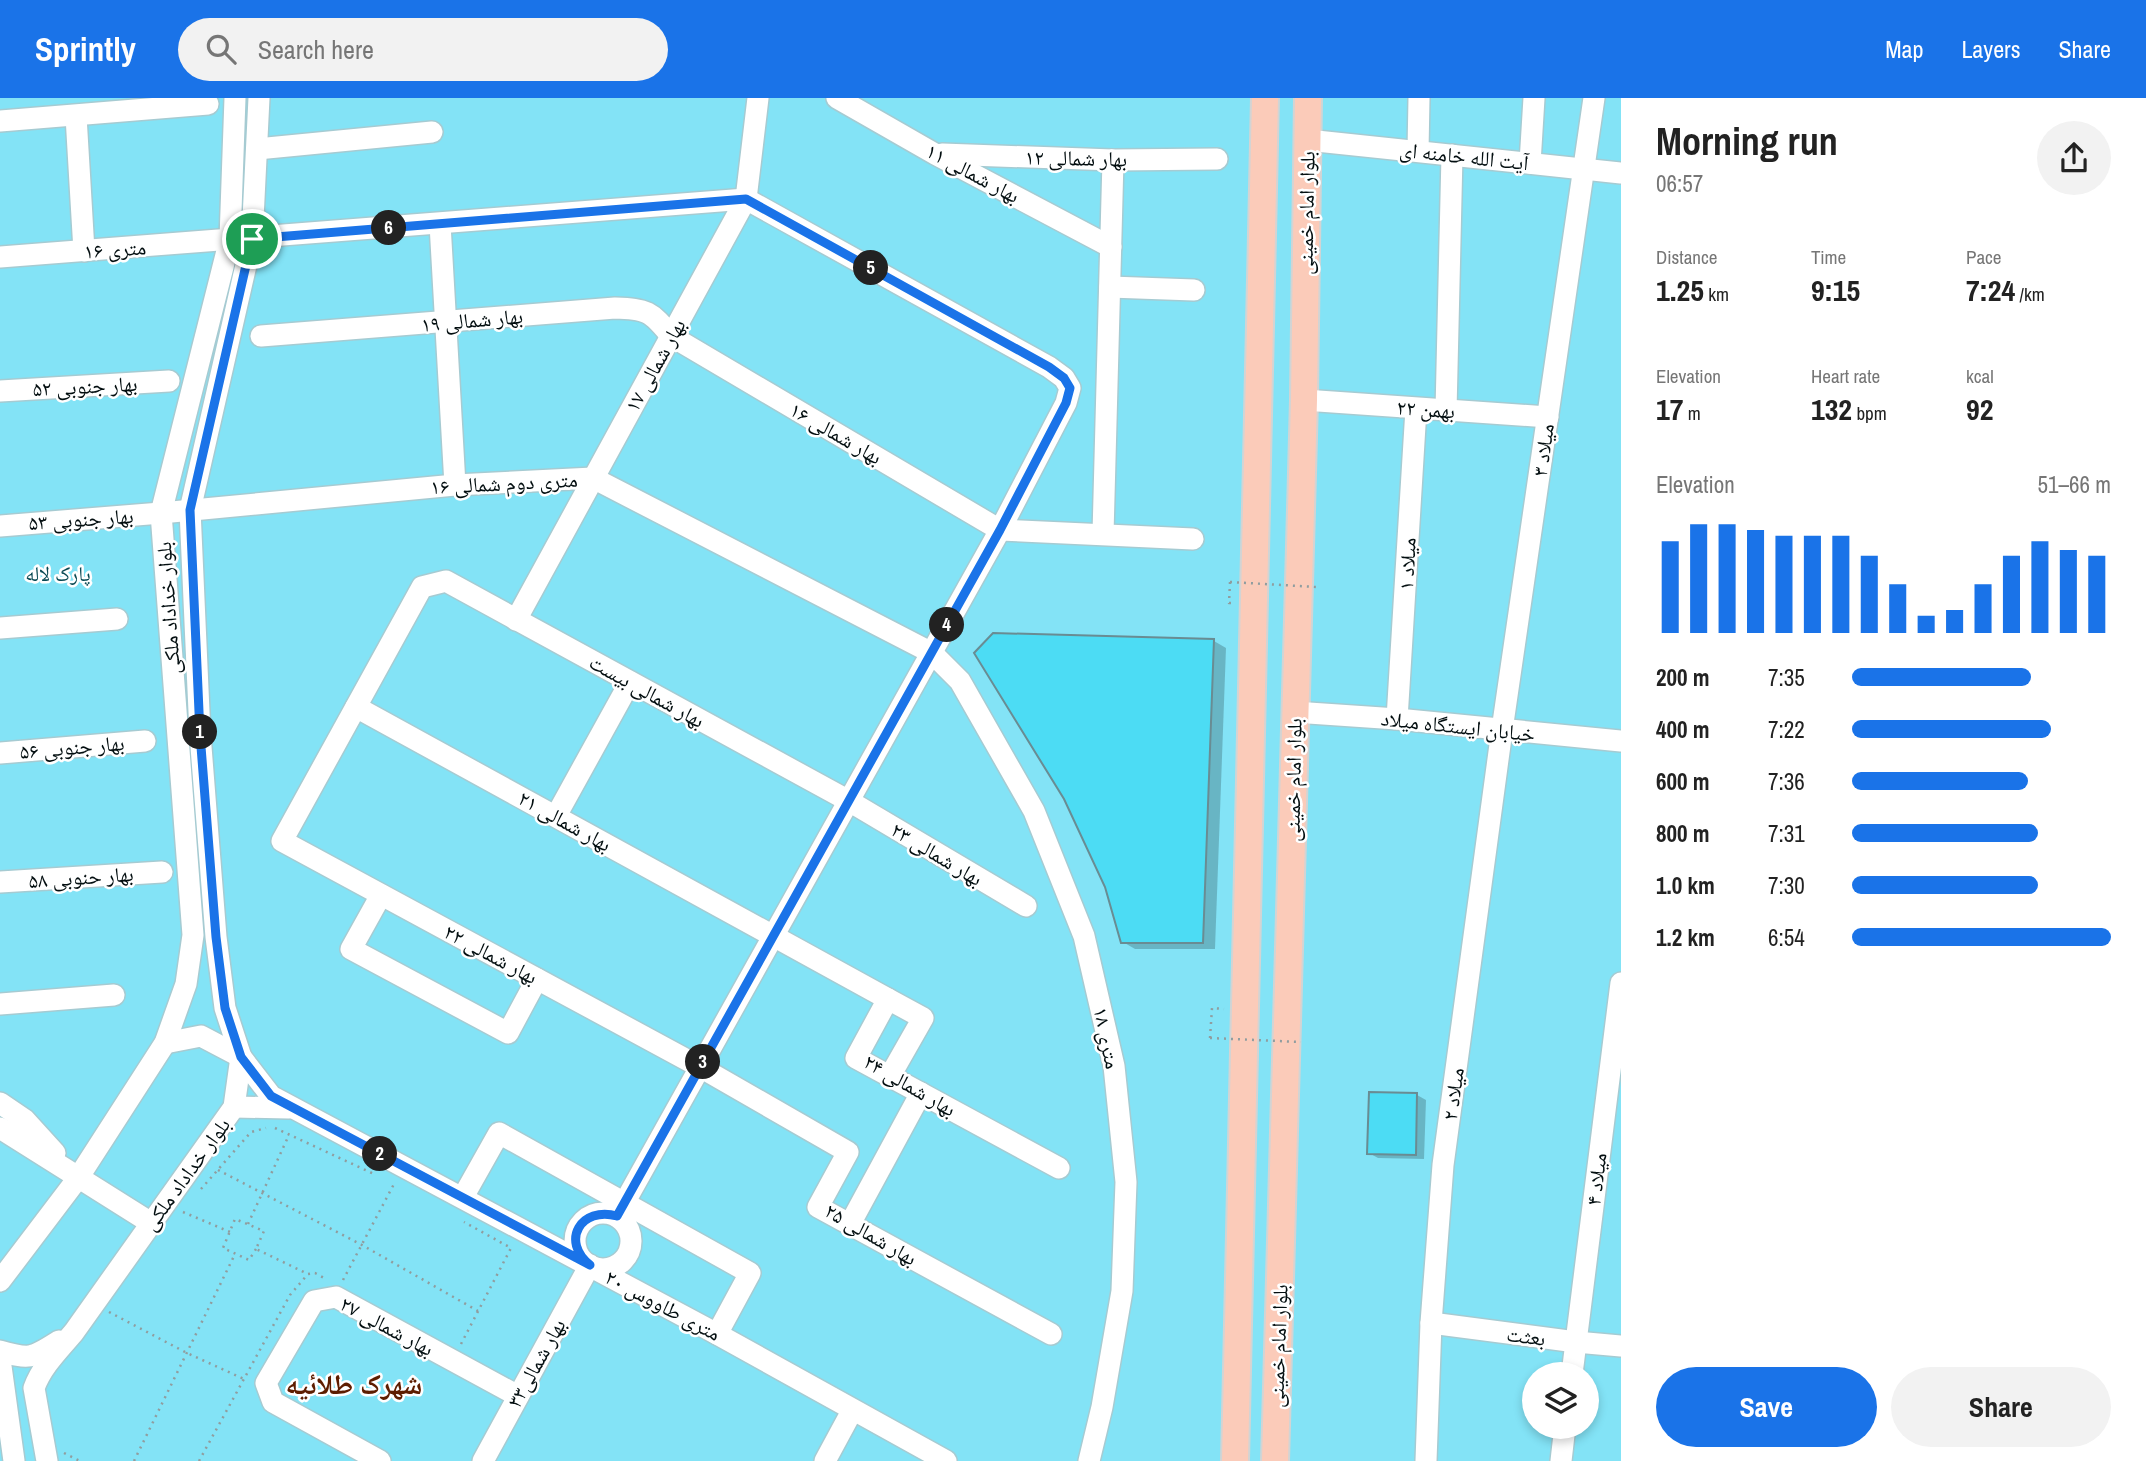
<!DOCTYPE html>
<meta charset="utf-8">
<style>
body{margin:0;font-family:"Archivo Narrow","Noto Naskh Arabic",sans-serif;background:#f2f2f2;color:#222;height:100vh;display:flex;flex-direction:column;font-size:26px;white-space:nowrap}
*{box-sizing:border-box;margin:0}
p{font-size:23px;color:#767676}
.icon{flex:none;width:38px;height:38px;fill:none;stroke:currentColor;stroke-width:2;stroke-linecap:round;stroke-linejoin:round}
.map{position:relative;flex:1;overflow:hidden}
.drawer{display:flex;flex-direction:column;background:#fff;width:525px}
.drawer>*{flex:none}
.controls{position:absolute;left:1522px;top:1264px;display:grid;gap:14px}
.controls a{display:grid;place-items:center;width:77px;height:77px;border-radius:50%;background:#fff;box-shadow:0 4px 10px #0003;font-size:35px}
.pin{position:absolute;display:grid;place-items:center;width:60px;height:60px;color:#fff;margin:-30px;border:4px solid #fff;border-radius:50%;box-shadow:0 2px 7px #0007}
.km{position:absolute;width:35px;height:35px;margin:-18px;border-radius:50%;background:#222;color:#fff;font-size:19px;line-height:35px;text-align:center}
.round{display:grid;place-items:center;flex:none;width:74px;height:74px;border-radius:37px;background:#f2f2f2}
.headline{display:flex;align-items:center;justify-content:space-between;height:119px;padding:0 35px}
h1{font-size:38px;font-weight:700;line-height:52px}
.figures{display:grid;grid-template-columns:repeat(3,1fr);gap:10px;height:119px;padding:7px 35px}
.figures div{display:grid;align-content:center}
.figures b{font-size:30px;font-weight:700}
.figures small{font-size:19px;font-weight:400}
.figures p{font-size:19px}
.chart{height:196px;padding:14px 35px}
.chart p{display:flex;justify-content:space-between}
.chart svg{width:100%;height:126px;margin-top:7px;stroke:#1a73e8;stroke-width:6}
.primary-button{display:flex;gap:14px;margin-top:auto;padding:14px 35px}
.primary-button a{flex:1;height:80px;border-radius:42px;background:#1a73e8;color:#fff;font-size:28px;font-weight:700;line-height:80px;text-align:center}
.primary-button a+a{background:#f2f2f2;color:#222}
ul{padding:0 35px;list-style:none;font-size:23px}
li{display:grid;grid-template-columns:112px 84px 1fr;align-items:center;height:52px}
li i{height:18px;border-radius:9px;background:#1a73e8}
header{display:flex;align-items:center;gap:42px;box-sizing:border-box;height:98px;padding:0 35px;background:#1a73e8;color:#fff}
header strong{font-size:33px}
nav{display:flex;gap:38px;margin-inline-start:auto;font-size:24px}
.search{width:490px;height:63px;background:#f2f2f2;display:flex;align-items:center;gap:18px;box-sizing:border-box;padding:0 24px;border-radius:38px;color:#767676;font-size:26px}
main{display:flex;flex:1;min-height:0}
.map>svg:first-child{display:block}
.green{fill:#83e3f6;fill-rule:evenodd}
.shadow{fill:#0003}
.building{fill:#4cdcf4;stroke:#698c93;stroke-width:2}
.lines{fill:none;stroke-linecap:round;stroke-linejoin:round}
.minor-casing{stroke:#a6cbd2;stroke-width:24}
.major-casing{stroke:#d2d4d4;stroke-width:30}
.path{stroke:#909d9f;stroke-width:2.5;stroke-dasharray:2 5;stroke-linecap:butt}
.minor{stroke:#fff;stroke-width:21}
.major{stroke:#fbcbb9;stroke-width:26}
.path-bridge{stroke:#909d9f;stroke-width:2.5;stroke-dasharray:2 5;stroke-linecap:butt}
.route-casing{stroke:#fff;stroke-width:14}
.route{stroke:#1a73e8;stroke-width:9}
.labels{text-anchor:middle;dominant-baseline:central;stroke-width:5;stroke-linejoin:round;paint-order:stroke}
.street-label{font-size:21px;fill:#030e10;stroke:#fff}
.park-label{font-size:21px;fill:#084953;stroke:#fff}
.district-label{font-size:28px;font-weight:bold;fill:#5d1d00;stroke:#fff}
</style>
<header>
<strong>Sprintly</strong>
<div class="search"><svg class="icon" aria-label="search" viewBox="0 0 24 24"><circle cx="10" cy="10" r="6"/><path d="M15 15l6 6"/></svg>Search here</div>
<nav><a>Map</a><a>Layers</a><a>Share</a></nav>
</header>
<main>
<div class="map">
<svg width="1621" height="1363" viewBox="0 0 1621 1363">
<rect width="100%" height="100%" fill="#ecfafd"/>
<path class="green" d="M0 0H1621V1363H0ZM1535 1276H1587V1328H1535Z"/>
<g class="shadow">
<polygon points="1214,543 1226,550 1215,851 1135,851 1123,844"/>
<polygon points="1371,995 1417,997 1426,1002 1424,1061 1378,1060 1369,1055"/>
</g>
<g class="building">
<polygon points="993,535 1214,541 1203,845 1121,845 1105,789 1064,701 974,555"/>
<polygon points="1369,994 1417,995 1416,1057 1367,1056"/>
</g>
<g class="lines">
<g class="minor-casing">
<g id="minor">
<polyline points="837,0 935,56 1111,149"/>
<polyline points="76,18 84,153"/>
<polyline points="0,23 208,6"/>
<polyline points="1307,42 1621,75"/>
<polyline points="257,51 432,34"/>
<polyline points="1418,53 1419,0"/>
<polyline points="942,56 1113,62 1217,61"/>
<polyline points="1530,65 1534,0"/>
<polyline points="440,126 455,387"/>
<polyline points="0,159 746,101 1049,269 1064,280 1070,290 1066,305 1000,432 617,1118"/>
<polyline points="1110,189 1194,192"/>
<path d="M261 238 615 210C647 211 651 213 671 238L1000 432 1193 441"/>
<polyline points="0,293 169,283"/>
<polyline points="1304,302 1548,319"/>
<polyline points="1446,313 1452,57"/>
<polyline points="0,428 161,415 455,387 593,380 932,555 960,583 1034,713 1084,838 1114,968 1126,1084 1122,1193 1102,1309 1089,1363"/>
<polyline points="1103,436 1113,62"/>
<polyline points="516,522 746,101 758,0"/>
<polyline points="0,530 117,521"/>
<polyline points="356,609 888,901 856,960 1059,1070"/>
<polyline points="1294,614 1397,621 1621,643"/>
<polyline points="1397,621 1416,311"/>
<polyline points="0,655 145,643"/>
<polyline points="556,718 630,584"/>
<polyline points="0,784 162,774"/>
<polyline points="381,797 351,851 508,935 537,881"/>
<polyline points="1026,808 849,703 446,483 422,489 282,743 700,969 848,1054 818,1109 1051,1236"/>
<polyline points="888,901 923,920 890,978"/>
<polyline points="0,906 114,897"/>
<polyline points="165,945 201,938 241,959 271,998 717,1236 946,1363"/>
<polyline points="0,1005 25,1022 55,1055"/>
<polyline points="234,1009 289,1010"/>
<polyline points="0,1030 151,1125"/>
<polyline points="463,1099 499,1035 750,1175 717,1236"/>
<circle cx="603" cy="1143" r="28"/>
<polyline points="850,1126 921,995"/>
<polyline points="0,1183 78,1080 165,945 186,886 193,837 161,415 230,141 235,0"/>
<polyline points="1431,1225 1576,1244 1621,1248"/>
<path d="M0 1253C31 1262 32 1260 59 1243"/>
<polyline points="0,1261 14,1363"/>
<polyline points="1572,1276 1621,885"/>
<path d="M47 1363 34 1290C42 1268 59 1252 74 1234L234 1009 241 959 225 910 216 839 200 636 190 412 252 141 259 0"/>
<polyline points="380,1363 273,1304 266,1285 314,1203 336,1199 518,1298"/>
<polyline points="483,1363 590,1167"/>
<polyline points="825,1363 852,1313"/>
<polyline points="1426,1363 1431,1225 1443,1067 1502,632 1594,0"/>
<polyline points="1561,1363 1565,1328"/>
</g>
</g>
<g class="major-casing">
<g id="major">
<polyline points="1235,1363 1265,0"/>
<polyline points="1275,1363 1304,302 1308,0"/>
</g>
</g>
<g class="path">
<polyline points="1230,484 1229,505 1233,505"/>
<polyline points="1210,940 1212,910 1224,911"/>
<polyline points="275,1030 374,1076"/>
<polyline points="218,1072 362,1147 478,1213"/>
<polyline points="201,1091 251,1034 266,1030"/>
<polyline points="183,1114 230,1134"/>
<polyline points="248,1126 289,1037"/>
<polyline points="256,1151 249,1162 223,1150 235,1121 264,1133 256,1151 308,1176"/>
<polyline points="343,1182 394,1086"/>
<polyline points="109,1214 187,1255 244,1281"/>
<polyline points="461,1246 511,1150 464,1124"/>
<polyline points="64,1355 80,1363"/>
<polyline points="134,1363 235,1156"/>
<polyline points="199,1363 290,1197 308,1176 315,1175 326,1181"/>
</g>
<use href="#minor" class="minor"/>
<use href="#major" class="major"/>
<g class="path-bridge">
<polyline points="1230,484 1316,489"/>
<polyline points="1210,940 1301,944"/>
</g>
</g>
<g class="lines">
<g class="route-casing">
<path id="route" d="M746 101 1049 269 1064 280 1070 290 1066 305 1000 432 617 1118C581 1108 560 1143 590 1167L271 998 241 959 225 910 216 839 200 636 190 412 252 141Z"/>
</g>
<use href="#route" class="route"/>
</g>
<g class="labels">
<g class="street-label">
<text transform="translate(1464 58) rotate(6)">آیت الله خامنه ای</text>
<text transform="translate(1076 60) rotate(1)">بهار شمالی ۱۲</text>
<text transform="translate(973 75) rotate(28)">بهار شمالی ۱۱</text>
<text transform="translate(1306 115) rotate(-89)">بلوار امام خمینی</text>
<text transform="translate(115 151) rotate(-4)">۱۶ متری</text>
<text transform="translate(472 222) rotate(-5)">بهار شمالی ۱۹</text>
<text transform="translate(655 267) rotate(-61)">بهار شمالی ۱۷</text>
<text transform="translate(85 288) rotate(-3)">بهار جنوبی ۵۲</text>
<text transform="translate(1426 311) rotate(4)">۲۲ بهمن</text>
<text transform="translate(836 335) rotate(30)">بهار شمالی ۱۶</text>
<text transform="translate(1543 352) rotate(-82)">میلاد ۳</text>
<text transform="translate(504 385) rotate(-3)">۱۶ متری دوم شمالی</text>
<text transform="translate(81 421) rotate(-4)">بهار جنوبی ۵۳</text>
<text transform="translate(1407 466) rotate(-87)">میلاد ۱</text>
<text transform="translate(168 510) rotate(-94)">بلوار خداداد ملکی</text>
<text transform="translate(647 593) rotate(29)">بهار شمالی بیست</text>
<text transform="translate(1458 628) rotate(6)">خیابان ایستگاه میلاد</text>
<text transform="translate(72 649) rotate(-5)">بهار جنوبی ۵۶</text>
<text transform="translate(1293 682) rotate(-89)">بلوار امام خمینی</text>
<text transform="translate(565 723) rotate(29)">بهار شمالی ۲۱</text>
<text transform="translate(937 756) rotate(31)">بهار شمالی ۲۳</text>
<text transform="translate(81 779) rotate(-4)">بهار حنوبی ۵۸</text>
<text transform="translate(491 856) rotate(28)">بهار شمالی ۲۲</text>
<text transform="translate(1107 940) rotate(78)">۱۸ متری</text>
<text transform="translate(910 987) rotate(30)">بهار شمالی ۲۴</text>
<text transform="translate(1453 996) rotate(-82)">میلاد ۲</text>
<text transform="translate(186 1076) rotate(-54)">بلوار خداداد ملکی</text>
<text transform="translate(1596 1081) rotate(-83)">میلاد ۴</text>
<text transform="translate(871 1136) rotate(30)">بهار شمالی ۲۵</text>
<text transform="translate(663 1207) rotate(28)">۲۰ متری طاووس</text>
<text transform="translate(387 1228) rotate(28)">بهار شمالی ۲۷</text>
<text transform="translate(1526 1238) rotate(7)">بعثت</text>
<text transform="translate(1278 1248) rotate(-88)">بلوار امام خمینی</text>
<text transform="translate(536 1265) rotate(-61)">بهار شمالی۳۳</text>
</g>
<g class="park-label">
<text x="58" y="475">پارک لاله</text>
</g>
<g class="district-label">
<text x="354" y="1286">شهرک طلائیه</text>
</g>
</g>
</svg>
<div class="controls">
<a><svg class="icon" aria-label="layers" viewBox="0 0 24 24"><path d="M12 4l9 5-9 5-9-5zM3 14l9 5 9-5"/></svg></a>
</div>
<div class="pin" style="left:252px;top:141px;background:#1e9e55"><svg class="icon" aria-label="arrive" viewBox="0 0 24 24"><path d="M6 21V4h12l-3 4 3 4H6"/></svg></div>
<b class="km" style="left:200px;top:634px">1</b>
<b class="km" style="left:380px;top:1056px">2</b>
<b class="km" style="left:703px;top:964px">3</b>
<b class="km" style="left:947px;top:527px">4</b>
<b class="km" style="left:871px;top:170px">5</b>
<b class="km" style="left:389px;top:130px">6</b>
</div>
<section class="drawer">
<div class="headline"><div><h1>Morning run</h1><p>06:57</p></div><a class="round"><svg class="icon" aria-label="share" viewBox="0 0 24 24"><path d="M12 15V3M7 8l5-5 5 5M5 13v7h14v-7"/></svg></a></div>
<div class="figures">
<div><p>Distance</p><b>1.25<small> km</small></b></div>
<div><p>Time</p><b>9:15</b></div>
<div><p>Pace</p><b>7:24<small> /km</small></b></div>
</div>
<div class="figures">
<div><p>Elevation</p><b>17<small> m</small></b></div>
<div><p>Heart rate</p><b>132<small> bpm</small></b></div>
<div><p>kcal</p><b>92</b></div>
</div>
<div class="chart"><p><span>Elevation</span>51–66 m</p>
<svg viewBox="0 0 160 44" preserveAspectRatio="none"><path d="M5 44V12M15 44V6M25 44V6M35 44V8M45 44V10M55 44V10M65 44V10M75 44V17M85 44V27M95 44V38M105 44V36M115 44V27M125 44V17M135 44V12M145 44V15M155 44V17"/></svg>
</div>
<ul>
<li><b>200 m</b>7:35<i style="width:69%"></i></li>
<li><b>400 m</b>7:22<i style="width:77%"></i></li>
<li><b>600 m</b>7:36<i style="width:68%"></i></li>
<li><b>800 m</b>7:31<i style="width:72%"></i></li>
<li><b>1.0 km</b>7:30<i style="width:72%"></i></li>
<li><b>1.2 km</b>6:54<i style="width:100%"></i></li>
</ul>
<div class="primary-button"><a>Save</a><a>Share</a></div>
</section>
</main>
